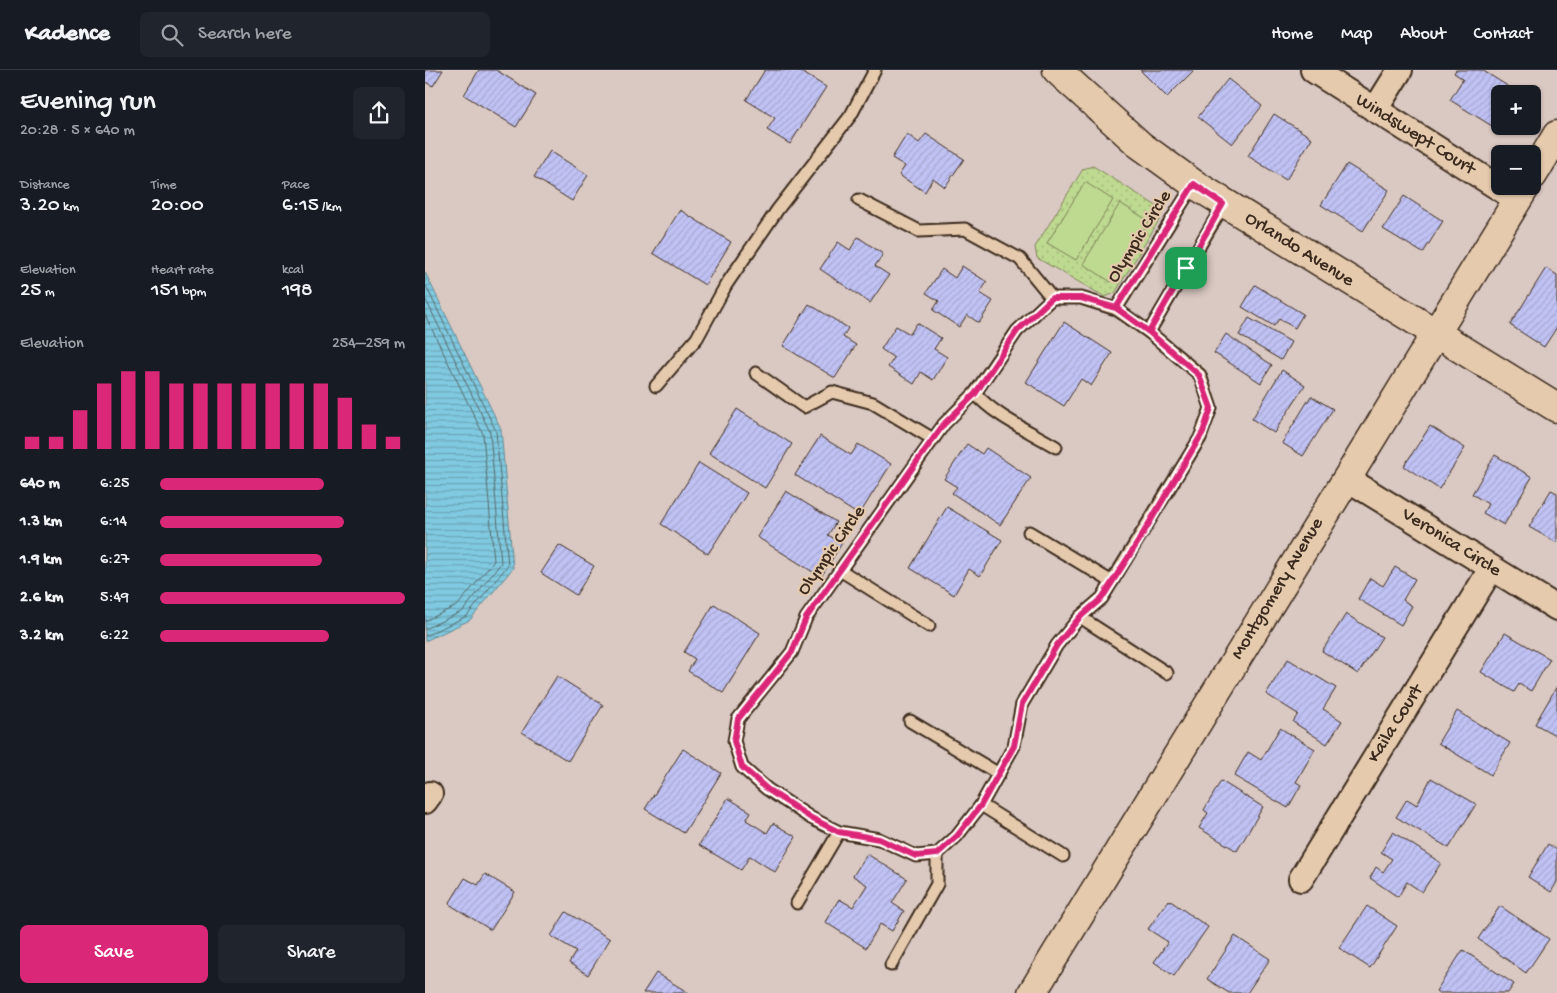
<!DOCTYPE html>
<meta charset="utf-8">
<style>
body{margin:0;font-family:"Gochi Hand",sans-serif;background:#20242c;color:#f1f3f6;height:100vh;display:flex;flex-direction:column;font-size:19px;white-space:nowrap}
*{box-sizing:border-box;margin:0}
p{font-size:16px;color:#9ea1a6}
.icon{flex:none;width:28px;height:28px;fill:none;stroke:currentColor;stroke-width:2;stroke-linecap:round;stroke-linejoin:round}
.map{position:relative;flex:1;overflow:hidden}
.sheet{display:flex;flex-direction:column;background:#171b24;width:425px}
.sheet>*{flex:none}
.buttons{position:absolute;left:1066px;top:15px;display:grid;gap:10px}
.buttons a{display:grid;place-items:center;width:50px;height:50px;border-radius:8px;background:#171b24;box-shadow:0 1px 4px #0004;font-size:25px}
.pin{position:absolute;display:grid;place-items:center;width:42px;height:42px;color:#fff;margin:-21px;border-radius:10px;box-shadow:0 2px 8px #0006}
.round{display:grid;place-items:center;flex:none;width:52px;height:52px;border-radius:8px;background:#20242c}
.summary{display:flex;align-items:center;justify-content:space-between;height:85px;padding:0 20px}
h1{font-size:28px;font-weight:600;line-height:38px}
.figures{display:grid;grid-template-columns:repeat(3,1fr);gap:8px;height:85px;padding:5px 20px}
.figures div{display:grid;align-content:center}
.figures b{font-size:21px;font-weight:600}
.figures small{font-size:14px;font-weight:400}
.figures p{font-size:14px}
.chart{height:140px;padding:10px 20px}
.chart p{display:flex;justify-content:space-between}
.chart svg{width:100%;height:90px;margin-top:5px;stroke:#db2777;stroke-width:6}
.primary-button{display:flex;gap:10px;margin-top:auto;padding:10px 20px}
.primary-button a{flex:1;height:58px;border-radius:8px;background:#db2777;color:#fff;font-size:20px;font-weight:600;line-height:58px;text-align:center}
.primary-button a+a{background:#20242c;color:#f1f3f6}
ul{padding:0 20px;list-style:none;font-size:16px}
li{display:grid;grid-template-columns:80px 60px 1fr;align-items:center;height:38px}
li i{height:12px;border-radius:6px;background:#db2777}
header{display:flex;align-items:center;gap:30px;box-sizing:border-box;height:70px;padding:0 25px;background:#171b24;border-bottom:1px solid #363941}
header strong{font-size:24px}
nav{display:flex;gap:28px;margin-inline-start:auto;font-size:18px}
.search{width:350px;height:45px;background:#20242c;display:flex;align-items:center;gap:12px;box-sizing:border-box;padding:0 18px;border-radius:8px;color:#9ea1a6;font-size:19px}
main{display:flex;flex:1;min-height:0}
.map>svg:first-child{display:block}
.park{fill:url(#park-dots);stroke:#7c8257}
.pitch{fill:#bed990;stroke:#7c8257}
.water{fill:url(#water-rules);stroke:#648a93}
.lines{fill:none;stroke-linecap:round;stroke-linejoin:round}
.shore{stroke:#576a6c;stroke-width:1}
.building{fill:url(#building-hatch);stroke:#3b2a1e}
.lane-casing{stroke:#3b2a1e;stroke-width:15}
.street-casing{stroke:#3b2a1e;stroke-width:28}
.secondary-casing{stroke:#3b2a1e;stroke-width:31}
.lane{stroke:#e5caad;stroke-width:11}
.street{stroke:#e5caad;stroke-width:24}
.secondary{stroke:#e5caad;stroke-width:28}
.route-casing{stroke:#fff;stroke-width:10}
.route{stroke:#db2777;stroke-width:6}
.labels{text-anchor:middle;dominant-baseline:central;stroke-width:4;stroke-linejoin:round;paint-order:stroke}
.street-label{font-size:19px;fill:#3b2a1e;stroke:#e5caad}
</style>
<header>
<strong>Kadence</strong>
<div class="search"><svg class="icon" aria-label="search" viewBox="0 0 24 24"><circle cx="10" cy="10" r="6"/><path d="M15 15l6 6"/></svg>Search here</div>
<nav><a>Home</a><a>Map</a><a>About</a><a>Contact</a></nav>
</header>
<main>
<section class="sheet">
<div class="summary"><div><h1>Evening run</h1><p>20:28 · 5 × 640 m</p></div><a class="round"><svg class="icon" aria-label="share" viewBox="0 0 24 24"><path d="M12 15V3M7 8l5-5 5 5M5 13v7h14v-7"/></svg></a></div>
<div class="figures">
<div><p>Distance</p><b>3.20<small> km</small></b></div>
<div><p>Time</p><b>20:00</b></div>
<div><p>Pace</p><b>6:15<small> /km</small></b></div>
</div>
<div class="figures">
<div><p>Elevation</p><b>25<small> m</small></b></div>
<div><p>Heart rate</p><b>151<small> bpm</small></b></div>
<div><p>kcal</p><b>198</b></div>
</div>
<div class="chart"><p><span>Elevation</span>254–259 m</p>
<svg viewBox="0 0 160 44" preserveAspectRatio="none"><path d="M5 44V38M15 44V38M25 44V25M35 44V12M45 44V6M55 44V6M65 44V12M75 44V12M85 44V12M95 44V12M105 44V12M115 44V12M125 44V12M135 44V19M145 44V32M155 44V38"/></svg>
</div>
<ul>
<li><b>640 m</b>6:25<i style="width:67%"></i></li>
<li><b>1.3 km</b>6:14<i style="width:75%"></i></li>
<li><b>1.9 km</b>6:27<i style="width:66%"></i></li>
<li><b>2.6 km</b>5:49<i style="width:100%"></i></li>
<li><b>3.2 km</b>6:22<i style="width:69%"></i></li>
</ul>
<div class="primary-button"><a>Save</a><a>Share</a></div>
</section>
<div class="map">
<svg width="1132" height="923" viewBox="0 0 1132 923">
<defs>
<pattern id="park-dots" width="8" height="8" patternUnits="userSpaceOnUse" patternTransform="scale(1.25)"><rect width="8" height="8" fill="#bed990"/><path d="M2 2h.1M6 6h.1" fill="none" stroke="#a4ba7c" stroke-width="1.8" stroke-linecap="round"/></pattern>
<pattern id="water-rules" width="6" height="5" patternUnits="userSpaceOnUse" patternTransform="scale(1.25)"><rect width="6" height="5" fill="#80cae1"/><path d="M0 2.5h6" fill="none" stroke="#6aa4b6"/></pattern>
<pattern id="building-hatch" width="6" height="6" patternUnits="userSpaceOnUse" patternTransform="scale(1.25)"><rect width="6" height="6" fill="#c0c2f4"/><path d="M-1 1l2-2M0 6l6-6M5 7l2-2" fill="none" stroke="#a6a7d1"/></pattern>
</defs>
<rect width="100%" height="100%" fill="#dac8c2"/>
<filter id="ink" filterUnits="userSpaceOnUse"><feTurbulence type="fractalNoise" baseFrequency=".02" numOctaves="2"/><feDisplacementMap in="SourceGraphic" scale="10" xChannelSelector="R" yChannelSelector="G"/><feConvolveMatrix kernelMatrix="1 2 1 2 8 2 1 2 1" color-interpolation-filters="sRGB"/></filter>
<g filter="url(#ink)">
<polygon class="park" points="668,96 733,137 736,147 690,223 680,227 612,188 610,177 658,99"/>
<g class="pitch">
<polygon points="660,112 688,130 651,190 622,173"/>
<polygon points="695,133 724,151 686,212 658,194"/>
</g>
<polygon class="water" points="0,202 76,359 88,498 45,550 0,571"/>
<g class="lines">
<g class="shore">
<polyline points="0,214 71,361 83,495 42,546 0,566"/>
<polyline points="0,228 65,362 76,493 38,541 0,559"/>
<polyline points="0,245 58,364 69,491 33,535 0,551"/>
</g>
</g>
<g class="building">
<polygon points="0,0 18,0 8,16 0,12"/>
<polygon points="54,0 71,0 111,25 91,57 39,25"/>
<polygon points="340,0 373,0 401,17 365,74 342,60 350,48 321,30"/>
<polygon points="715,0 769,0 742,27"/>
<polygon points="1031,0 1057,0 1089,20 1087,24 1075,24 1075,43 1067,56 1025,30 1038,9 1029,3"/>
<polygon points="803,9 837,36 807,74 773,47"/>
<polygon points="849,44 887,68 861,110 823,86"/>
<polygon points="482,64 494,73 501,64 539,89 520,117 508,108 500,122 474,105 480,96 467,88"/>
<polygon points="125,81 163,105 147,131 109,107"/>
<polygon points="922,94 964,120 938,161 896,135"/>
<polygon points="979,126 1018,151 998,183 958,159"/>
<polygon points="255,140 306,172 280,215 228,183"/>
<polygon points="433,167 458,184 450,196 464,205 445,233 395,199 413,172 425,180"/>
<polygon points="537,196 562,212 555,223 568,231 554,253 542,245 534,257 508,240 514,231 501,223 517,199 530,208"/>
<polygon points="1121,198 1132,205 1132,257 1119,277 1085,255"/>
<polygon points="830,215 878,244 870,258 854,249 849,256 817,237"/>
<polygon points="384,234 423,258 418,267 431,275 410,308 358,276"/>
<polygon points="824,248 866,272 856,290 814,265"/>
<polygon points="639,252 687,283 666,316 656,309 639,336 601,312"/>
<polygon points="492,253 516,268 509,279 522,287 508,310 496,302 489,314 463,297 469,288 456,279 471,256 485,264"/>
<polygon points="801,264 847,295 836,313 789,283"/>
<polygon points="857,300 880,315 849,363 827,349"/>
<polygon points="886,326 908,339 878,386 857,373"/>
<polygon points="312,339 367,374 340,418 284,383"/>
<polygon points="1005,356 1040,378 1014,419 979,396"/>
<polygon points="395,366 426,385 433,374 466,394 434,445 370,405"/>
<polygon points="542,374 557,384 561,378 606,408 575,455 527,423 532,417 519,409"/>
<polygon points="1070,385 1107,407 1079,455 1058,443 1063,434 1047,424"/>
<polygon points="274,393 322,423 283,484 236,454"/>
<polygon points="1126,420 1132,423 1132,473 1104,457"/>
<polygon points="361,421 411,452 403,465 417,473 396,507 332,467"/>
<polygon points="522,437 577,470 555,506 544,499 529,525 485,498"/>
<polygon points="134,475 169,496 151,525 116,503"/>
<polygon points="970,497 990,509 978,530 987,536 976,555 933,529 945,508 958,516"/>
<polygon points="289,534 335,563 298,623 263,601 270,589 259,582"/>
<polygon points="921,544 957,567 933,604 897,581"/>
<polygon points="1080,563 1125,589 1106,621 1094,614 1089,622 1056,602"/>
<polygon points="863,589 911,618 898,639 917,651 902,674 868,652 873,644 841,624"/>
<polygon points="132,606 178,635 143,691 97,662"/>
<polygon points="1132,616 1132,666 1110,654"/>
<polygon points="1032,641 1085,673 1066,705 1013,673"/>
<polygon points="855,658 890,679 871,712 876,715 863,738 809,706 823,682 836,690"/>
<polygon points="258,679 296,703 259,763 220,739"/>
<polygon points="1006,708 1051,734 1024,778 971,747 982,729 992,735"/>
<polygon points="796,711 838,737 812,781 774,758 783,743 779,740"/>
<polygon points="303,728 326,742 321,750 342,763 348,753 371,767 350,802 325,786 316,800 274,775"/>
<polygon points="968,762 1016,793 997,822 982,812 973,827 945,808 951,797 958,802 967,789 956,782"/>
<polygon points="1123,774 1132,780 1132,812 1126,822 1103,807"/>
<polygon points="442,784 482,809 467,833 479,841 467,861 455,854 441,878 400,852 414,829 428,837 442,815 428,806"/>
<polygon points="60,804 90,822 66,860 24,834 40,808 53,815"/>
<polygon points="744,830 783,857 749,906 729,892 743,872 723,859"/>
<polygon points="942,836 972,856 945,898 914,878"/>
<polygon points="1075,836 1124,869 1101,903 1053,869"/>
<polygon points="141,842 185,869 163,905 144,893 151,881 126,866"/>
<polygon points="810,866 845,889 822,923 804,923 782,909"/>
<polygon points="1038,880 1089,914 1083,923 1014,923 1011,921"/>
<polygon points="231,903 264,923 218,923"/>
</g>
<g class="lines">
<g class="lane-casing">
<g id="lane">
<polyline points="434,130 494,161 540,159 595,189 627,228"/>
<polygon points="627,228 656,228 691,239 724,262 775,305 786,338 775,368 677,528 655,547 632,575 597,634 589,676 556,735 532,766 512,784 491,786 454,769 414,762 386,748 342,719 317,697 309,671 313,649 367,582 381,548 519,354 550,323 592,261"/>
<polyline points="691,239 769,114"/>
<polyline points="724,262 799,134"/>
<polyline points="331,303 379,337 407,322 448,333 508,369"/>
<polyline points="231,316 272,268 301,215 353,139 426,45 450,0"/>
<path d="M550 323C568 345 606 362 631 377"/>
<polyline points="604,462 687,512"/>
<polyline points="415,500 504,556"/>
<polyline points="655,547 742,603"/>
<polyline points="485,651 574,704"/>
<polyline points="556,735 638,786"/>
<polyline points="372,833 414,762"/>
<polyline points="466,895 512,814 512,784"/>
</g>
</g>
<g class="street-casing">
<g id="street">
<polyline points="888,0 1093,130"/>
<polyline points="950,40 975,0"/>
<polyline points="921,408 1132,538"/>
<polyline points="0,731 5,724"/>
<polyline points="876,809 1066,499"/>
</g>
</g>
<g class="secondary-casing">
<g id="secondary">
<polyline points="632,0 715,75 769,114 1132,338"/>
<polyline points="1108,105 1132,65"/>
<polyline points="607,923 1101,116"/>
</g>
</g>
<use href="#lane" class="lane"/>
<use href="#street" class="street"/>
<use href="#secondary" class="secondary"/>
</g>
</g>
<g class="lines" filter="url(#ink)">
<g class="route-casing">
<polyline id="route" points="761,198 724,262 691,238 656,228 627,228 592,261 550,324 519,354 508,369 381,548 367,582 313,649 309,671 317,697 342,719 386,748 414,762 454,769 491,786 512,784 532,766 556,735 589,676 597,634 632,575 655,547 677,528 713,472 778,362 786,338 774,305 724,262 691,238 769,114 798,134 761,198"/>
</g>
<use href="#route" class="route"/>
</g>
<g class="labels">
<g class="street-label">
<text transform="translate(990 65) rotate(32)">Windswept Court</text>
<text transform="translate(715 167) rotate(-58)">Olympic Circle</text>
<text transform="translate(874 180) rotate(32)">Orlando Avenue</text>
<text transform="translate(1026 473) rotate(32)">Veronica Circle</text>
<text transform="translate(407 481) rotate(-55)">Olympic Circle</text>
<text transform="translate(853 519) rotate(-59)">Montgomery Avenue</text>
<text transform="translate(971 654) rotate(-58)">Kaila Court</text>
</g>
</g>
</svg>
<div class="buttons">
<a>+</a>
<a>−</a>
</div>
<div class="pin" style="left:761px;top:198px;background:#1e9e55"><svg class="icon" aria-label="arrive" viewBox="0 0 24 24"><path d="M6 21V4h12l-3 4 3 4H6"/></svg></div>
</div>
</main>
